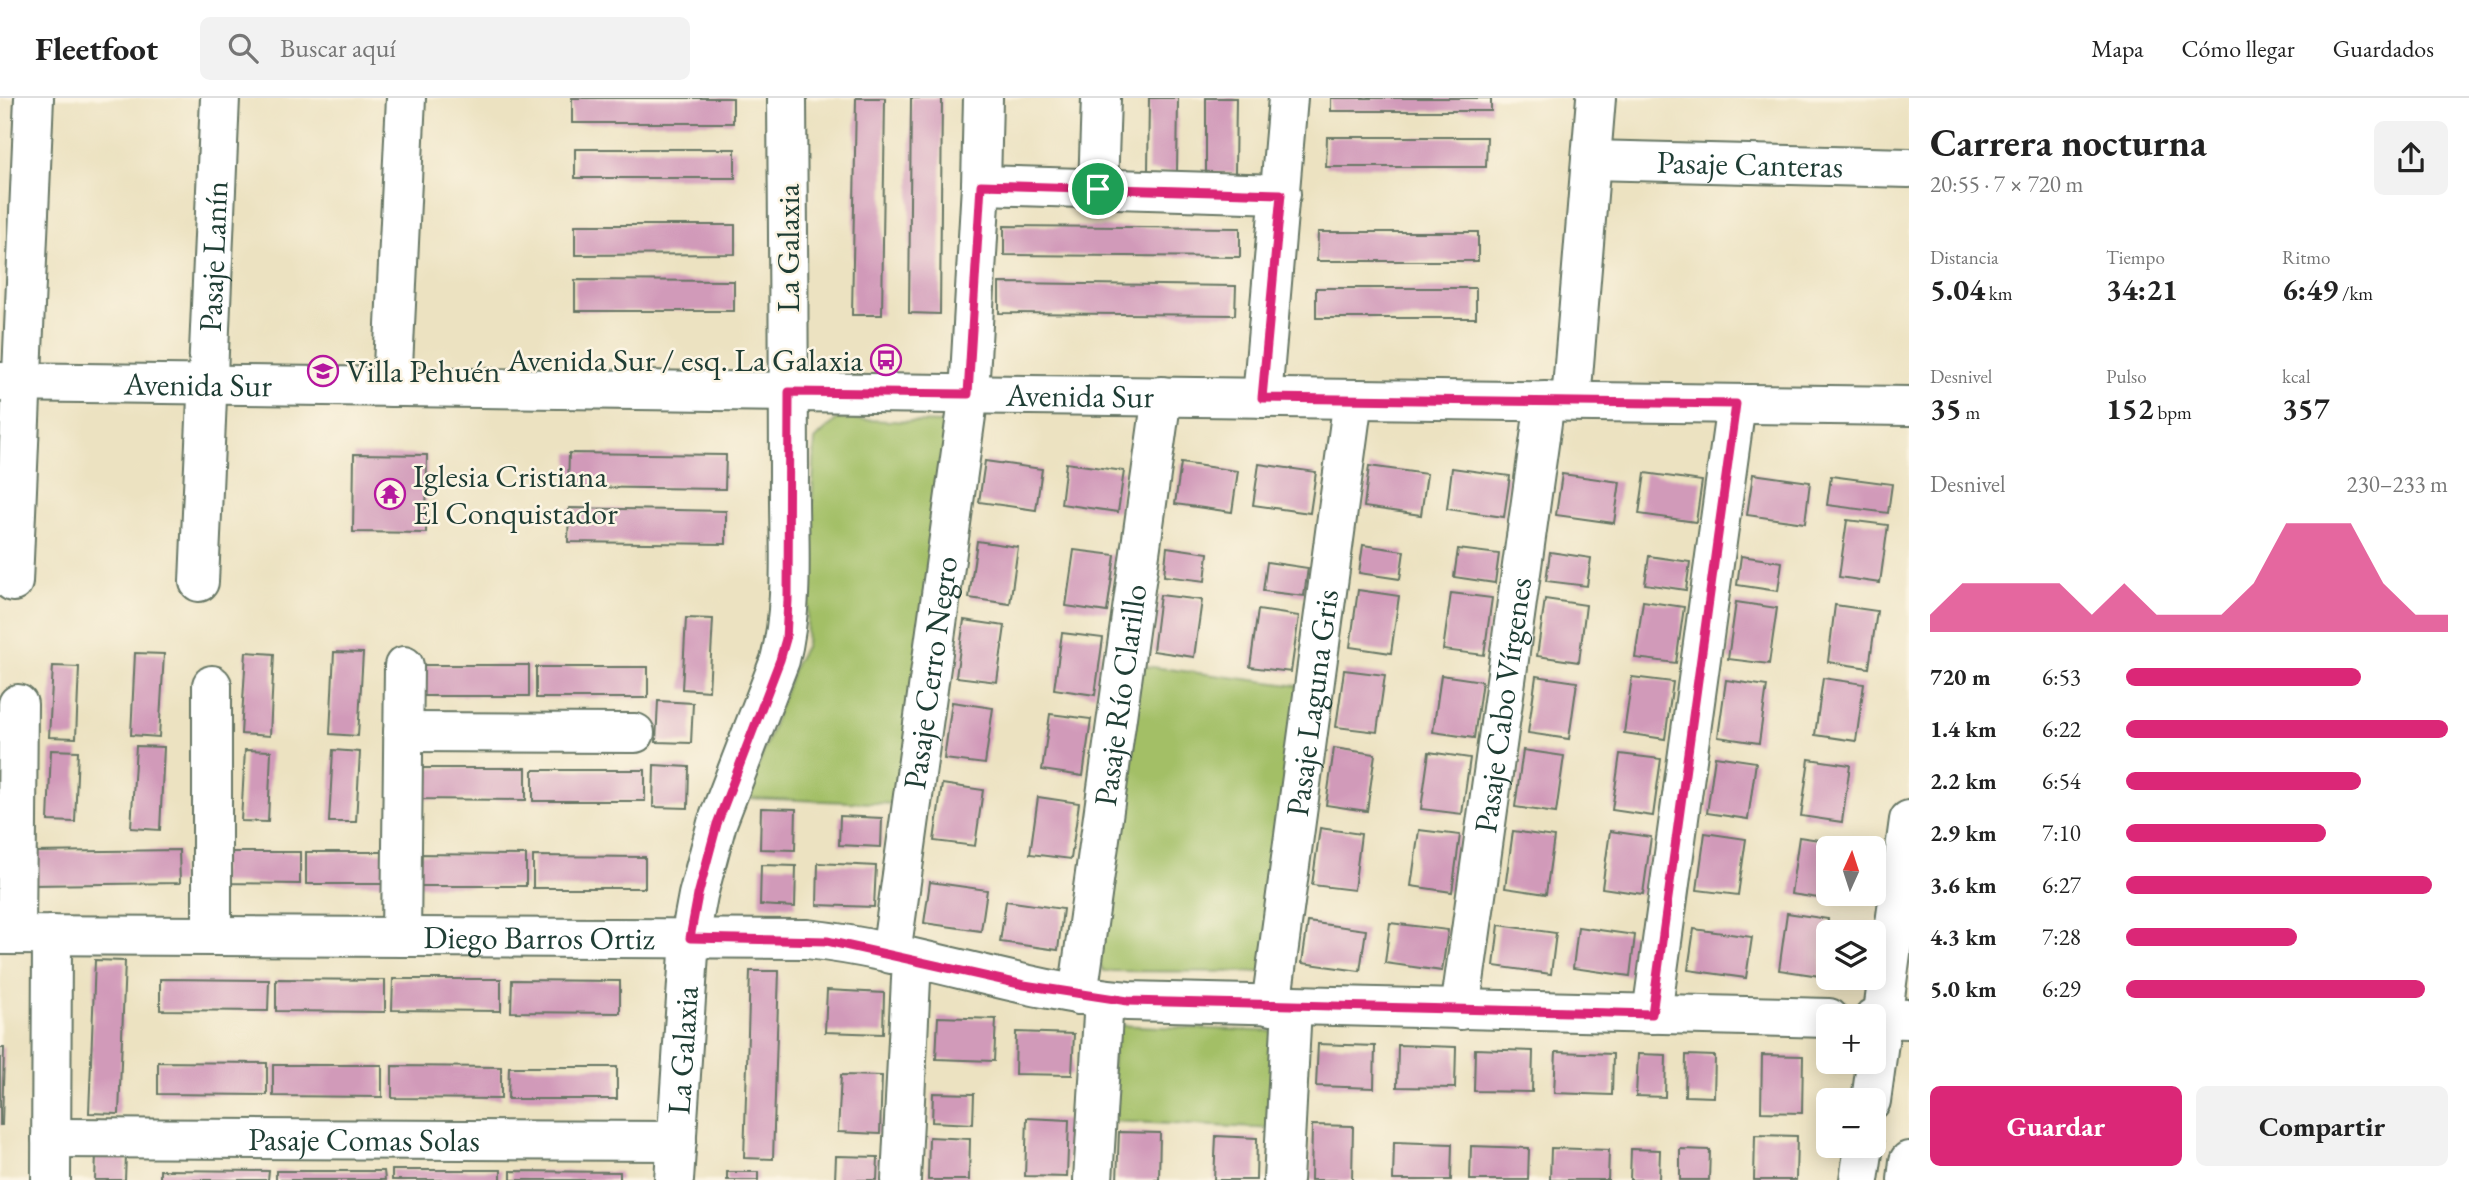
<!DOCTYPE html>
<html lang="es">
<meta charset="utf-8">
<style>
body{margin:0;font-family:"EB Garamond",serif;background:#f2f2f2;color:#222;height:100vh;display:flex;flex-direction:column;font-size:26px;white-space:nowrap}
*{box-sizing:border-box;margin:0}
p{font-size:23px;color:#767676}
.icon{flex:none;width:38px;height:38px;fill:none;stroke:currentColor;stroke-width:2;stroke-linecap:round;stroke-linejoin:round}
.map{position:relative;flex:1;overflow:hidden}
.panel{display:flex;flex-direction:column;background:#fff;width:560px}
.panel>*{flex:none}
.needle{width:46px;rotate:3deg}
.buttons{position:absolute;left:1816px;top:738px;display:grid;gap:14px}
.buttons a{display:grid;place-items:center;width:70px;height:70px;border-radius:10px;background:#fff;box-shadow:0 4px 18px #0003;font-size:35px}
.pin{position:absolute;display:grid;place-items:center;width:60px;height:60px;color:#fff;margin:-30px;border:4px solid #fff;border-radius:50%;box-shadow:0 2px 7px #0007}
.round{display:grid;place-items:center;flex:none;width:74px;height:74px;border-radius:10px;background:#f2f2f2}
.overview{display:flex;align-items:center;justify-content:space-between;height:119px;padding:0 21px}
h1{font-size:38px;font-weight:700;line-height:52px}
.stats{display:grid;grid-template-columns:repeat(3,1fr);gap:10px;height:119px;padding:7px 21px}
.stats div{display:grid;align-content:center}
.stats b{font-size:30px;font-weight:700}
.stats small{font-size:19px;font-weight:400}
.stats p{font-size:19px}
.chart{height:196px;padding:14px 21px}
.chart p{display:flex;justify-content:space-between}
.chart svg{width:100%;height:126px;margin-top:7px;fill:#db2777;opacity:.7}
.button{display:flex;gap:14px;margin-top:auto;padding:14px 21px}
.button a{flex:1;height:80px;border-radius:10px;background:#db2777;color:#fff;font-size:28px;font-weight:700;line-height:80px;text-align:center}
.button a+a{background:#f2f2f2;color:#222}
ul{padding:0 21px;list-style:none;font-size:23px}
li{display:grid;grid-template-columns:112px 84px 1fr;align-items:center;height:52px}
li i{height:18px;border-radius:9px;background:#db2777}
header{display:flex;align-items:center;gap:42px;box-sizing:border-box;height:98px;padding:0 35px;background:#fff;border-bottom:2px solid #e0e0e0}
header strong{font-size:33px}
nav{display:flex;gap:38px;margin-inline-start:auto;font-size:24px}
.search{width:490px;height:63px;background:#f2f2f2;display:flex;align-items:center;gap:18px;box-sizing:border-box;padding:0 24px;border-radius:10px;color:#767676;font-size:26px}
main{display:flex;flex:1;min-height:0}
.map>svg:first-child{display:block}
.green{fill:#a3bf66;stroke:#617e4d;stroke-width:2}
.building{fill:#d19ab9}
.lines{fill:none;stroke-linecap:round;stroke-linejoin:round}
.street-casing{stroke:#677765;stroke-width:42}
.secondary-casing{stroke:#677765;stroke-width:42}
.street{stroke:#fff;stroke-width:38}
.secondary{stroke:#fff;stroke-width:38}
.route-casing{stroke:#fff;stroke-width:14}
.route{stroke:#db2777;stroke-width:9}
.labels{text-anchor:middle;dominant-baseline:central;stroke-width:5;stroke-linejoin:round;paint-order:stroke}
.street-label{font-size:32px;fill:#1f3d34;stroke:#fcf5e5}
.poi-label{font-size:32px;fill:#1f3d34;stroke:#fcf5e5;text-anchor:start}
</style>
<header>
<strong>Fleetfoot</strong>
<div class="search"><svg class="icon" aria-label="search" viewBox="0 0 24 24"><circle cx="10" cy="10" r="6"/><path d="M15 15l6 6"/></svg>Buscar aquí</div>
<nav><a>Mapa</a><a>Cómo llegar</a><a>Guardados</a></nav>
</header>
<main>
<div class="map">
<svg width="1909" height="1082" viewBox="0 0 1909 1082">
<rect width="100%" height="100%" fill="#fcf5e5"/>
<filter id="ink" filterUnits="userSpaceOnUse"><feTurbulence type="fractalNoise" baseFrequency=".0143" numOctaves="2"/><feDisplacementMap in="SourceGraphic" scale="14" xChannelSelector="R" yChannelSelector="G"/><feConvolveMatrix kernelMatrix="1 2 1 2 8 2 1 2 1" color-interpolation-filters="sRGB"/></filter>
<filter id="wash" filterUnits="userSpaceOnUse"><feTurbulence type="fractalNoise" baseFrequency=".00686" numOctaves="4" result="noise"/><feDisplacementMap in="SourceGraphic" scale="28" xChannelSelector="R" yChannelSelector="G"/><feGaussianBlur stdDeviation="1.57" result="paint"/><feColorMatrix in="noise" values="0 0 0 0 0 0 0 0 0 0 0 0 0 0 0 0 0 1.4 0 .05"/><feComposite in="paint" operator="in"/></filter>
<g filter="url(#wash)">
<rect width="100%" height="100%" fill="#ece2c1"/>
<g class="green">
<polygon points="837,321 943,325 948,344 899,706 747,700 795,566 806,547 815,342"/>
<polygon points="1137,567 1306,589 1266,874 1104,873 1096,862"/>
<polygon points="1114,927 1282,934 1277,1031 1110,1023"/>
</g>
<g id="blocks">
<g class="building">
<rect x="572" y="0" width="161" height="25"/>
<polygon points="856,0 885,0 882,217 852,217"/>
<polygon points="911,0 942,0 940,216 909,215"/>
<polygon points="1149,0 1178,0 1177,74 1148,73"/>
<polygon points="1206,0 1236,0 1235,75 1206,75"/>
<rect x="1331" y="0" width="160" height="13"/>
<polygon points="1327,39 1487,39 1486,69 1326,69"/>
<rect x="575" y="51" width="160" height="29"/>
<polygon points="575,127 735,127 735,156 575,157"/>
<polygon points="1004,128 1240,130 1240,159 1004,157"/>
<polygon points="1318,134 1478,134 1478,163 1317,163"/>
<polygon points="575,182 734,183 734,213 575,213"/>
<polygon points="999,185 1236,188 1235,217 999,215"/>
<rect x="1316" y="190" width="160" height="30"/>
<polygon points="569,355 726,357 725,391 568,389"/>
<polygon points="354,356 427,357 426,435 353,434"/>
<polygon points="985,363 1042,371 1036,412 979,404"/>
<polygon points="1066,365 1124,373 1118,414 1061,406"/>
<polygon points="1181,365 1238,373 1232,414 1175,406"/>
<polygon points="1259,366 1316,374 1310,415 1253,407"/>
<polygon points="1369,368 1427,376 1421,417 1364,409"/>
<polygon points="1452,370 1510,378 1504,419 1447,411"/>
<polygon points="1645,375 1702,383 1696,424 1639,416"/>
<polygon points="1562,376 1620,384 1614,425 1556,417"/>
<polygon points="1753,376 1810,384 1805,425 1747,417"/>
<polygon points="1831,378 1892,386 1888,415 1827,407"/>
<polygon points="569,410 726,413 726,446 568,444"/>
<polygon points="1847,422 1888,427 1880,485 1839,479"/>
<polygon points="977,443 1018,449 1010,506 969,500"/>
<polygon points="1363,447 1404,453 1400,481 1359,475"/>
<polygon points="1167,449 1208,455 1205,483 1164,478"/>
<polygon points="1458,451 1499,456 1495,485 1454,479"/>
<polygon points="1074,452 1115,457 1107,514 1066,508"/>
<polygon points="1550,454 1591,460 1587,488 1546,483"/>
<polygon points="1649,458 1690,464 1686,492 1645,486"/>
<polygon points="1741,458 1782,464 1778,493 1737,487"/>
<polygon points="1267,464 1308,470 1304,498 1263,493"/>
<polygon points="1358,492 1399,498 1391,555 1350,549"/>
<polygon points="1451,495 1492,500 1484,557 1443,552"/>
<polygon points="1160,497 1202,502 1194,559 1153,553"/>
<polygon points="1545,501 1586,507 1579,564 1537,558"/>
<polygon points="1643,503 1684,509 1676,565 1635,560"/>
<polygon points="1736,504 1777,510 1769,566 1728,561"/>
<polygon points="1835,507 1877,513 1869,570 1828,564"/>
<polygon points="1258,512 1299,518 1291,574 1250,569"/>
<polygon points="686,520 713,521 709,593 682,591"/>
<polygon points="964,522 1005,528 997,584 956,579"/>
<polygon points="1062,535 1103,540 1095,597 1054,591"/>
<polygon points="246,554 274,556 270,638 241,636"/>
<polygon points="334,554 363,555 358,638 330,636"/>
<polygon points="135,555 164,556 159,639 131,637"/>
<rect x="417" y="567" width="112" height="31"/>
<polygon points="53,568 79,569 76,640 49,639"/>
<rect x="536" y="569" width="112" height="31"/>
<polygon points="1344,572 1385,577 1377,634 1336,629"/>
<polygon points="1441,577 1482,583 1474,640 1433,634"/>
<polygon points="1536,578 1577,584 1569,641 1528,635"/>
<polygon points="1632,579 1673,584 1665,641 1624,635"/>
<polygon points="1823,580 1864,586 1856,643 1815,637"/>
<polygon points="1726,582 1767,588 1759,645 1718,639"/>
<polygon points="658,603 693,605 691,645 656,644"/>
<polygon points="952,604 993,610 985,666 944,661"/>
<polygon points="1050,616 1091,621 1083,678 1042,672"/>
<polygon points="136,648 164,649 160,732 131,730"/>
<polygon points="1334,650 1375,656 1367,713 1326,707"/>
<polygon points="51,652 78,653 75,724 48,723"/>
<polygon points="245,652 271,653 268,724 241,723"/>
<polygon points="333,652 360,654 356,724 329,724"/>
<polygon points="1523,652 1564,658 1556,715 1515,709"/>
<polygon points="1429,654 1470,660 1462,716 1421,711"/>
<polygon points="1620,656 1661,661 1653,718 1612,712"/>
<polygon points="1715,658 1756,664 1748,721 1707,715"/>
<polygon points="1809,661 1850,667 1842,724 1801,718"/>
<polygon points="654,667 689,669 688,710 653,709"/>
<polygon points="414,670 526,670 526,702 414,701"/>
<rect x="533" y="672" width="112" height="31"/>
<polygon points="942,686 983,692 975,748 934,743"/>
<polygon points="1038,699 1079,705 1071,761 1030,756"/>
<polygon points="761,710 796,711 795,752 760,751"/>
<polygon points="840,718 882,720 881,749 839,747"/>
<polygon points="1320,730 1361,736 1354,792 1312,787"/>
<polygon points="1419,732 1460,737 1452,794 1411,788"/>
<polygon points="1513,733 1554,739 1546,796 1505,790"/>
<polygon points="1610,733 1651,739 1643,796 1602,790"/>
<polygon points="1705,735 1746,741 1738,797 1697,792"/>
<polygon points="1799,739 1840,745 1839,751 1829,751 1829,796 1833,796 1832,802 1791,796"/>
<polygon points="179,752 180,785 31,787 31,754"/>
<polygon points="221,754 300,754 300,786 221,785"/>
<polygon points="306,754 384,754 385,786 306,786"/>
<polygon points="414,756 526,757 526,788 414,788"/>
<polygon points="533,758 645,759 645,790 533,790"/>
<polygon points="818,765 876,768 874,809 817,807"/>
<polygon points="761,767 796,768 795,809 760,807"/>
<polygon points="930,784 987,792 981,833 924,825"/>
<polygon points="1006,803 1063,811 1058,852 1000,844"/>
<polygon points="1787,815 1828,821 1820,878 1779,872"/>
<polygon points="1308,824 1366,832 1360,873 1302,865"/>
<polygon points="1390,825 1448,832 1442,873 1385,865"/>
<polygon points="1499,827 1556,835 1551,876 1494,868"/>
<polygon points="1578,829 1635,837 1630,878 1573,870"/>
<polygon points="1694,831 1752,839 1746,880 1688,872"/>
<polygon points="95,862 125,863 119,1016 89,1015"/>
<polygon points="750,873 779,873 773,1061 744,1060"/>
<polygon points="160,881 269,882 268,913 160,912"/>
<polygon points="276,881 385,882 385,914 276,913"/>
<polygon points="393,881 501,881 501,913 392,912"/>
<polygon points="512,882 620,883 620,915 511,914"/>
<polygon points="827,892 884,895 883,936 825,934"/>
<polygon points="938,919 996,921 994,963 936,961"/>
<polygon points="1016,934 1074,936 1072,977 1015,976"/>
<polygon points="1318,946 1375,948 1374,990 1316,988"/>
<polygon points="1398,947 1456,949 1455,990 1397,989"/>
<polygon points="0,950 4,950 2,1027 0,1027"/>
<polygon points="1475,951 1533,953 1532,994 1474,993"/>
<polygon points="1556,954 1613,956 1612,997 1554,995"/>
<polygon points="1638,956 1666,957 1665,999 1636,998"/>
<polygon points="1686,957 1715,958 1714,999 1685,998"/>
<polygon points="1762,957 1803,958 1802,1015 1761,1014"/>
<polygon points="158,964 267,965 267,997 158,996"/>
<polygon points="273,967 382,967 382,999 273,998"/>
<polygon points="392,968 501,969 501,1001 392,1000"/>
<polygon points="509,969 617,969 617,1001 508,1001"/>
<polygon points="841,977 882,978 880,1036 838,1034"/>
<polygon points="933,995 974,996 973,1026 932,1024"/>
<polygon points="1027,1020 1069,1022 1067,1079 1025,1078"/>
<polygon points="1312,1027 1353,1028 1352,1082 1311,1082"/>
<polygon points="1119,1034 1160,1035 1159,1082 1117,1082"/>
<polygon points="1755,1037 1797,1038 1796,1082 1754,1082"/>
<polygon points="1216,1038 1257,1040 1256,1082 1214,1082"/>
<polygon points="929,1039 970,1041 969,1082 928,1082"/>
<polygon points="1394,1044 1452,1046 1451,1082 1393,1082"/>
<polygon points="1471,1048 1529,1050 1528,1082 1470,1082"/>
<polygon points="1551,1050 1609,1052 1608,1082 1550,1082"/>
<polygon points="1631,1051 1660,1052 1659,1082 1630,1082"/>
<polygon points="1680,1051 1710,1052 1709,1082 1680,1082"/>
<polygon points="96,1056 126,1057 125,1082 95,1082"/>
<polygon points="836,1058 878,1059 877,1082 835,1082"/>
<polygon points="160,1072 269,1073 268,1082 160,1082"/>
<rect x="392" y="1072" width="109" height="10"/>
<polygon points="276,1073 384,1073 385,1082 276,1082"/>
<polygon points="511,1073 620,1074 620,1082 511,1082"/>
<rect x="727" y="1074" width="31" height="8"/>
</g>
</g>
</g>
<g filter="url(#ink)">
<use href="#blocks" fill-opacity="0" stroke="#677765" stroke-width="2"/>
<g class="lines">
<g class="street-casing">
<g id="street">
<path id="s1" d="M1591 62 1909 70"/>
<polyline points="981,87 1281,96"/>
<polyline points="1098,91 1101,0"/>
<polyline points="392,289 406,0"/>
<polyline points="1262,300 1288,0"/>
<polyline points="1571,303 1596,0"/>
<polyline points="13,484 34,0"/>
<path id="s2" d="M199 484 220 0"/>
<polyline points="212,587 212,838"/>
<polyline points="403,634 635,635"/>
<path id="s3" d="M0 837 807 841C916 853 1019 893 1128 903L1829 920"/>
<polyline points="16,837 18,606"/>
<polyline points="401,839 404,568"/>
<path id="s4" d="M891 856 969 296 981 87 983 0"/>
<path id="s5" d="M1078 897 1162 298"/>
<path id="s6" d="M1271 908 1353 301"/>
<path id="s7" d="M1460 912 1545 303"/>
<polyline points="1652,916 1736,306"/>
<polyline points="1874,920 1909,921"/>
<path id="s8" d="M51 1040 677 1043"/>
<polyline points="51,1082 52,837"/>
<path id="s9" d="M674 1082 690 840 698 797 717 725 780 562C795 504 788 436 789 377 789 251 788 126 787 0"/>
<polyline points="901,1082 912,861"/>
<polyline points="1093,1082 1104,901"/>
<polyline points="1283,1082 1292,908"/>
</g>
</g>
<g class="secondary-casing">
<g id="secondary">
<path id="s10" d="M0 284 1909 308"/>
<polyline points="1871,1003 1909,722"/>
<polyline points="1859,1082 1864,1048"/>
<polyline points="1907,1082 1909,1063"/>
</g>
</g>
<use href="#street" class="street"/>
<use href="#secondary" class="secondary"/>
</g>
</g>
<g class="lines" filter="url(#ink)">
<g class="route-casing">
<polygon id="route" points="981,87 1281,96 1262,300 1736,306 1652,916 1128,903 1024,887 827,843 690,840 698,797 717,726 780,562 786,541 788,502 789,294 968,296"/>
</g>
<use href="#route" class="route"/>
</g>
<defs>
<g id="bus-ring" transform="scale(1.575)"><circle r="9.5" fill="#fcf5e5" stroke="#b5179e" stroke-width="1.5"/><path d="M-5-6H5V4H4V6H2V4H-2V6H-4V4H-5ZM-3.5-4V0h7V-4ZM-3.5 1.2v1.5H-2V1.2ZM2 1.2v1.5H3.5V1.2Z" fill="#b5179e"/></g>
<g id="school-ring" transform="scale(1.575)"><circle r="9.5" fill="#fcf5e5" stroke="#b5179e" stroke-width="1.5"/><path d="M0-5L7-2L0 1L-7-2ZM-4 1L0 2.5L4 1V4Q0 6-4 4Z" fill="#b5179e"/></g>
<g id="temple-ring" transform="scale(1.575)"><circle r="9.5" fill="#fcf5e5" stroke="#b5179e" stroke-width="1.5"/><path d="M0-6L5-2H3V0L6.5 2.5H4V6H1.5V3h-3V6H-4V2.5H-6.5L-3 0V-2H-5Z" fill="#b5179e"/></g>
</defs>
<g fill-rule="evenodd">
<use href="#bus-ring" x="886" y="262"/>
<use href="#school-ring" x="323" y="273"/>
<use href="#temple-ring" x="390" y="396"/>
</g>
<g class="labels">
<g class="street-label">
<text stroke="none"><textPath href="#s1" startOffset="159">Pasaje Canteras</textPath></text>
<text transform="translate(788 150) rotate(-90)">La Galaxia</text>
<text stroke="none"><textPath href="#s2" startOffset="326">Pasaje Lanín</textPath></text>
<text stroke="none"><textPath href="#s10" startOffset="198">Avenida Sur</textPath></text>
<text stroke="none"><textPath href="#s10" startOffset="1080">Avenida Sur</textPath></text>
<text stroke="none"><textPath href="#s4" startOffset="284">Pasaje Cerro Negro</textPath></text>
<text stroke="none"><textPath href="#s5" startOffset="303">Pasaje Río Clarillo</textPath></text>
<text stroke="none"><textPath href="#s6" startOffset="306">Pasaje Laguna Gris</textPath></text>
<text stroke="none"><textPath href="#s7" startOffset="308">Pasaje Cabo Vírgenes</textPath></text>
<text stroke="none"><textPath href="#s3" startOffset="539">Diego Barros Ortiz</textPath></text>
<text stroke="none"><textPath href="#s9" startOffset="130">La Galaxia</textPath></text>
<text stroke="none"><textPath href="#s8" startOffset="313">Pasaje Comas Solas</textPath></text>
</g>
<g class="poi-label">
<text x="863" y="262" text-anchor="end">Avenida Sur / esq. La Galaxia</text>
<text x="346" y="273">Villa Pehuén</text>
<text x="413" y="378">Iglesia Cristiana<tspan x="413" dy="37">El Conquistador</tspan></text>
</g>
</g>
</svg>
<div class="buttons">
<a><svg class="needle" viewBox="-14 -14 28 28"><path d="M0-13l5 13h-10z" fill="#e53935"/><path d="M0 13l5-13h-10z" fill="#767676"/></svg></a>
<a><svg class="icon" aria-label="layers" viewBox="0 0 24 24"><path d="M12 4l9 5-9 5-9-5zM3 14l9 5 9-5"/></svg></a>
<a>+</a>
<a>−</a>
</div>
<div class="pin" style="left:1098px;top:91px;background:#1e9e55"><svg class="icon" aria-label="arrive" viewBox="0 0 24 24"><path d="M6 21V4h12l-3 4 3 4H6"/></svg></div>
</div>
<section class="panel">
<div class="overview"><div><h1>Carrera nocturna</h1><p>20:55 · 7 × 720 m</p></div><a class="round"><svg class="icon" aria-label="share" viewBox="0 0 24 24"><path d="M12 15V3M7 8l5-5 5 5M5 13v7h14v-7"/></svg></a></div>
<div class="stats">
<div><p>Distancia</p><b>5.04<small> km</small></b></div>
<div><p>Tiempo</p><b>34:21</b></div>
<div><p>Ritmo</p><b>6:49<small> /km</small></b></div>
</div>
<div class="stats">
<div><p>Desnivel</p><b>35<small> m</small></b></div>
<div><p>Pulso</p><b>152<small> bpm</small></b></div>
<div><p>kcal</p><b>357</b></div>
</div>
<div class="chart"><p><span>Desnivel</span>230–233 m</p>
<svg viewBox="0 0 160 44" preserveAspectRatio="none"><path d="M0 44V38L10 27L20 27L30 27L40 27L50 38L60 27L70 38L80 38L90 38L100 27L110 6L120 6L130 6L140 27L150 38L160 38V44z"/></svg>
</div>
<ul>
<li><b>720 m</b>6:53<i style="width:73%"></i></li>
<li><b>1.4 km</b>6:22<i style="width:100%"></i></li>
<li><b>2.2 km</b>6:54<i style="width:73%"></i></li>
<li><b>2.9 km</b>7:10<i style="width:62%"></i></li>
<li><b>3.6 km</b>6:27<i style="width:95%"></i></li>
<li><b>4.3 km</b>7:28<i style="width:53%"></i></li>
<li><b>5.0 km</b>6:29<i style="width:93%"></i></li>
</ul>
<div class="button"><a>Guardar</a><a>Compartir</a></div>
</section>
</main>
